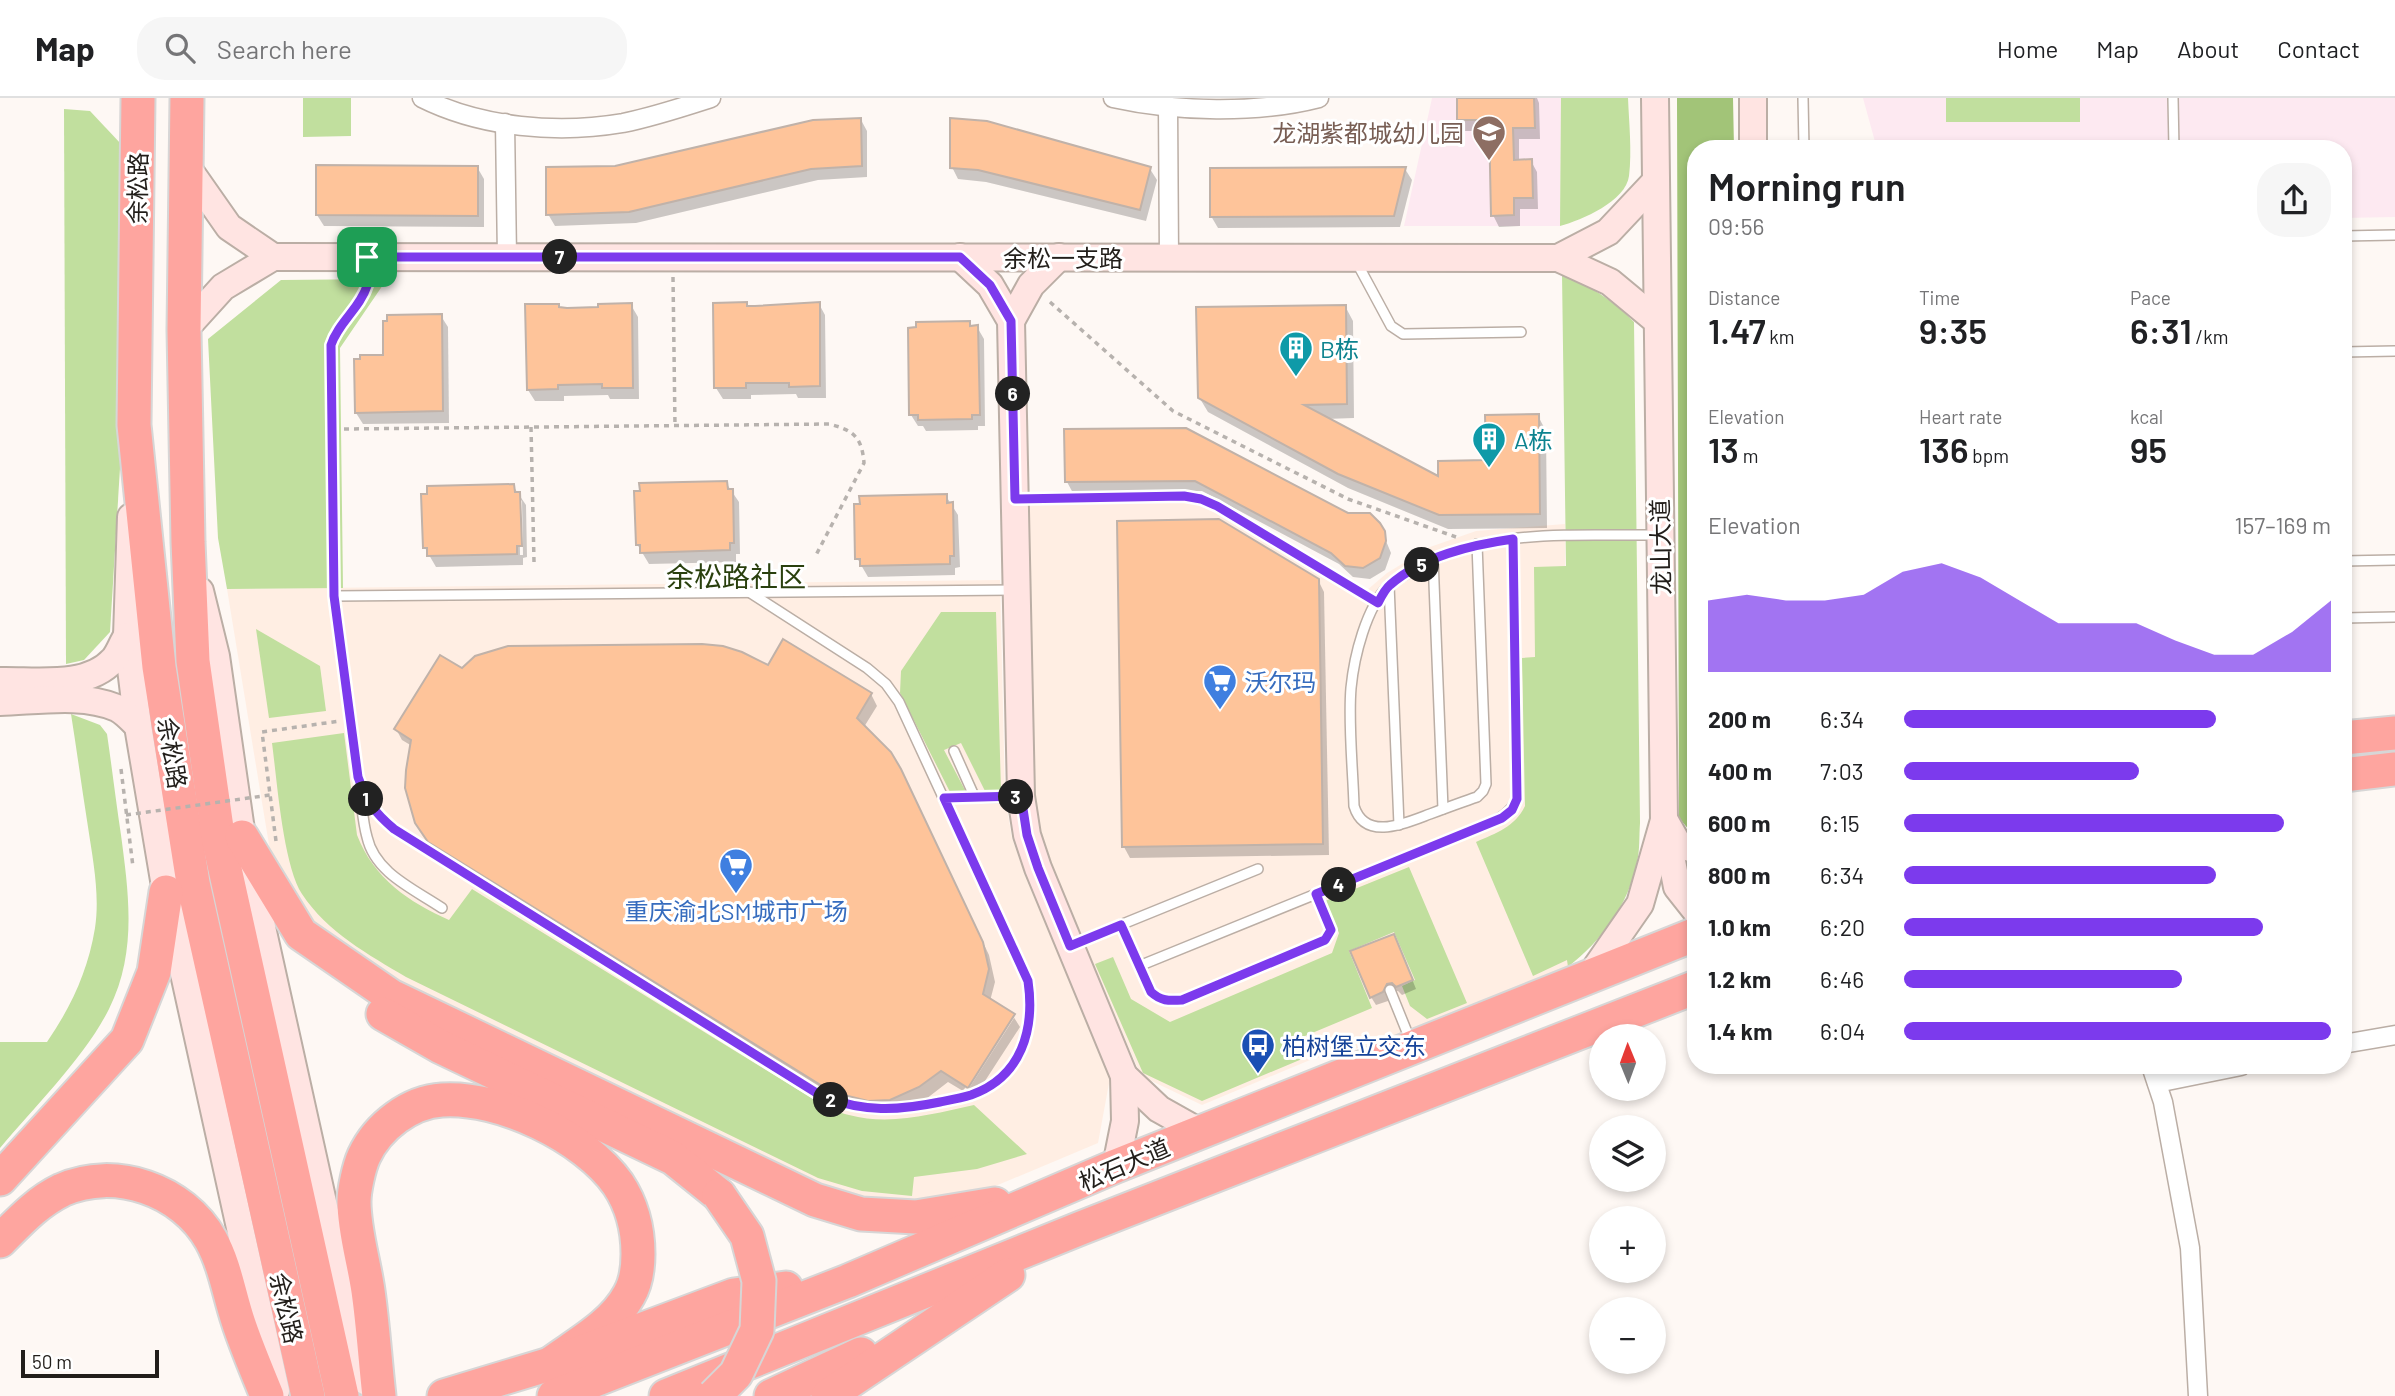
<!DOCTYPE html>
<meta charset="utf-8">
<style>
body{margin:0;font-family:Barlow,"Noto Sans SC",sans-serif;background:#f6f6f6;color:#202124;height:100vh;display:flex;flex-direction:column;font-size:26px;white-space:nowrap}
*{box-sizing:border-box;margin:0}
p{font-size:23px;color:#757577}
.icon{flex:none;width:38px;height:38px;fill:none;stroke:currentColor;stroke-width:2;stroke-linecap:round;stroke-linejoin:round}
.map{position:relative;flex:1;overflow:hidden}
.details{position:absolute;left:1687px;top:42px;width:665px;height:934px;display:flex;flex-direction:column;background:#fff;border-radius:28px;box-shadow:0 4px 10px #0003}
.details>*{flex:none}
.needle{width:46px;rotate:359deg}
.fabs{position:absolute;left:1589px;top:926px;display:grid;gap:14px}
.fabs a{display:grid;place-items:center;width:77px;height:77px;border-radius:50%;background:#fff;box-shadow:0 4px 10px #0003;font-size:35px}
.scale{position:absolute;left:21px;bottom:18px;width:138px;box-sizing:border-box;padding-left:7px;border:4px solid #221e1a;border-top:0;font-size:19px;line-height:24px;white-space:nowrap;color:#221e1a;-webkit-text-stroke:5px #fff;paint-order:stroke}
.pin{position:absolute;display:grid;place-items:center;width:60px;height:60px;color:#fff;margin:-30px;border-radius:14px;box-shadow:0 4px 10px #0006}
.km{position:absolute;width:35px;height:35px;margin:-18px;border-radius:50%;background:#222;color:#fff;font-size:19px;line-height:35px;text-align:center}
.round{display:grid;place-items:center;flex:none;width:74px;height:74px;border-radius:28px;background:#f6f6f6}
.summary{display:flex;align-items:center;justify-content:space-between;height:119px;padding:0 21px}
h1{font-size:38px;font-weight:600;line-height:52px}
.figures{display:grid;grid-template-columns:repeat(3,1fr);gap:10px;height:119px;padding:7px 21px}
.figures div{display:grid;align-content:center}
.figures b{font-size:35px;font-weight:600}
.figures small{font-size:19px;font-weight:400}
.figures p{font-size:19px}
.chart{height:196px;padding:14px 21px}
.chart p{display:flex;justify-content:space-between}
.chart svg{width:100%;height:126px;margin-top:7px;fill:#7c3aed;opacity:.7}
ul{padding:0 21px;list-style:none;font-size:23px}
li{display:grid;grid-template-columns:112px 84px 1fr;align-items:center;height:52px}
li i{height:18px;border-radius:9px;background:#7c3aed}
header{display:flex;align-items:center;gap:42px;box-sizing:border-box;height:98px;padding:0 35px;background:#fff;border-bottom:2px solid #e0e0e0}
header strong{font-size:33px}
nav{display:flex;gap:38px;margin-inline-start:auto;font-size:24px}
.search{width:490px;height:63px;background:#f6f6f6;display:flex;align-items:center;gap:18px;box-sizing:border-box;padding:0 24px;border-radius:28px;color:#757577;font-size:26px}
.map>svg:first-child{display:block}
.built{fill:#ffeee3}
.education{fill:#fde9f1}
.green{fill:#c1df9e}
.forest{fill:#a2c478}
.shadow{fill:#0003;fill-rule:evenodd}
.building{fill:#fec49a;stroke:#c0b2a9;stroke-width:2}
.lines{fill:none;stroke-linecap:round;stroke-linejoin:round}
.lane-casing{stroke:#bbaea5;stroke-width:12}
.street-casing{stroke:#bbaea5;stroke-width:21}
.secondary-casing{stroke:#bbaea5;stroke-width:30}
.highway-casing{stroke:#d7d6d6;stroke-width:37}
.path{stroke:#b7b2ae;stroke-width:3.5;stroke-dasharray:5 5;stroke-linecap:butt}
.lane{stroke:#fff;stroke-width:9}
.street{stroke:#fff;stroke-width:18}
.secondary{stroke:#ffe4e2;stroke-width:26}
.highway{stroke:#fea59f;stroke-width:33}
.highway-bridge-casing{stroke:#d7d6d6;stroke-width:37;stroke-linecap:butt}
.path-bridge{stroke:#b7b2ae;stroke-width:3.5;stroke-dasharray:5 5;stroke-linecap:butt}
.highway-bridge{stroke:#fea59f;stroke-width:33}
.route-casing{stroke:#fff;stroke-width:14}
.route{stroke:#7c3aed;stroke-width:9}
.labels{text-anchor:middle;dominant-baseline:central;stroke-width:6;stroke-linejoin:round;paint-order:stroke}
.education-label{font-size:24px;fill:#785e54;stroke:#fff;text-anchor:end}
.street-label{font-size:24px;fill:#221e1a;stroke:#fff}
.culture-label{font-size:24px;fill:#0d838f;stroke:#fff;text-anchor:start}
.shop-label{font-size:24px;fill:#366cbe;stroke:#fff;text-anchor:start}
.transit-label{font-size:24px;fill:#164399;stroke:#fff;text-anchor:start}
.quarter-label{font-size:28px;fill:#2a400e;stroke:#fff}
</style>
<header>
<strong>Map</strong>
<div class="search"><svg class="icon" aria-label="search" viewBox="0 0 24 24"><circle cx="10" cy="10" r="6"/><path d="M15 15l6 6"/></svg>Search here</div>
<nav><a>Home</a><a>Map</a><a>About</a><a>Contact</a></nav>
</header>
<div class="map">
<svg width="2395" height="1298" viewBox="0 0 2395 1298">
<rect width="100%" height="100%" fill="#fef8f4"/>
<g class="built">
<polygon points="1186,394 1218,402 1366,493 1387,475 1430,449 1476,433 1565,426 1568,869 1389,942 1310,962 1202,1007 1141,978 1052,774 1039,732 1035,689 1029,396"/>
<polygon points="1000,482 1005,699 1012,740 1026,780 1110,980 1098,1045 974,1097 916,1104 867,1100 816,1087 402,888 321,832 296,800 271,759 227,491"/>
</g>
<g class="education">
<polygon points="1432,0 1561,0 1560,128 1404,128"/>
<polygon points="1863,0 2395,0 2395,119 2343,120 2343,51 1877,51"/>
</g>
<g class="green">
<polygon points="303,0 351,0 351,38 303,39"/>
<path d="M1561 0H1628C1629 25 1632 53 1629 78 1626 103 1582 122 1560 128Z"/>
<rect x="1946" y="0" width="134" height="24"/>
<polygon points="64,11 90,13 121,46 122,337 110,534 84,562 66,566"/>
<path d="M1562 176C1591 188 1612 202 1634 224L1640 725C1639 738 1640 752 1637 764 1628 808 1602 842 1568 869L1567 862 1533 878 1476 744C1496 735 1515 729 1525 708L1522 560 1535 559 1534 469 1566 468Z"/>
<polygon points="387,181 340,250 343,490 227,491 218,440 208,241 281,182"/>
<polygon points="941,514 996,514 1001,693 985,693 961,645 944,652 966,694 950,694 900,595 901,573"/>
<polygon points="256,531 320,568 326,613 269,620"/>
<path d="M71 616 100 627 107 636C112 670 116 704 121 737 129 797 137 855 109 911 85 959 35 1008 0 1050V944H47C71 909 88 873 95 830 100 797 93 762 88 729 82 691 77 654 71 616Z"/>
<path d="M344 635 357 737C374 781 409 804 449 822L472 791 818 1004C828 1009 838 1015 849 1017 891 1028 932 1016 974 1007L1027 1056 977 1071 914 1079 912 1098 862 1093 818 1080 406 879C369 857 327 834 302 796 283 767 277 682 272 645Z"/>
<polygon points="1409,769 1467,905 1427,921 1410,908 1402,888 1415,882 1394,834 1349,853 1372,910 1305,938 1302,961 1202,1003 1143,975 1095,866 1113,859 1131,901 1170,924 1332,855 1339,835 1325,803"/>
</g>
<polygon class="forest" points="1677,0 1733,0 1734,51 1696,51 1696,740 1679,720"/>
<g class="shadow">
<polygon points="1458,0 1537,0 1539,5 1540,41 1519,41 1519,63 1531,63 1537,74 1538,111 1520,111 1520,128 1499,129 1493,117 1491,33 1465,33 1459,22"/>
<polygon points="861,22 867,33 867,79 818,82 636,125 555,128 548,116"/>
<polygon points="477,69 484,81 484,129 324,128 317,117"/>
<polygon points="952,69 1150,71 1157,82 1146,123 986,84 958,81"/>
<polygon points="1405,71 1412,82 1400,129 1218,130 1211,118"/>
<polygon points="819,206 825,217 826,300 798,300 796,296 751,297 751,301 723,301 716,290 748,209"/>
<polygon points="631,207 638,219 639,301 610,301 608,297 564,298 564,303 535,303 528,292 558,208 560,211"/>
<polygon points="1345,208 1353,223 1354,320 1326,321 1440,381 1488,364 1538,318 1546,333 1547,430 1448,431 1348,390 1208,314 1199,299"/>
<polygon points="441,218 448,229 449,325 363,326 356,315 385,259"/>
<polygon points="969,225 972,229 977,229 984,241 985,328 978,328 978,332 926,333 923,328 918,328 911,317"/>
<polygon points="1066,333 1379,426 1391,455 1385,472 1370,481 1353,479 1339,466 1202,393 1073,395 1067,384"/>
<polygon points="726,385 739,404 740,456 736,456 736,464 649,466 637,446"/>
<path d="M513 388 526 407 527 459 523 460V467L436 469 425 450ZM519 400 522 403 523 457H520Z"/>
<polygon points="946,398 958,417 960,469 955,470 955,477 868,479 857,460"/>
<polygon points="1318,482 1324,494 1329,757 1130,760 1124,749"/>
<polygon points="769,569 871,596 877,608 864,629 907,685 989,857 995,884 990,903 1013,918 1020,929 974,1000 966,995 1014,920 1010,920 963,993 948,984 926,1001 897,1013 840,1006 433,752 416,724 412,648 402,642 396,631 462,573"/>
<polygon points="1398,846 1416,891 1402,897 1398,893 1391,894 1388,903 1376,907 1371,899"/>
</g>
<g class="building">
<polygon points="1457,0 1534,0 1535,30 1513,30 1514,62 1532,61 1533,100 1514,100 1514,117 1491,118 1489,22 1457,22"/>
<polygon points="861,20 862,68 811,71 629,114 546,117 546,69 615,68 813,22"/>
<polygon points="950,20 987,23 1151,69 1140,112 978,72 950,70"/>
<polygon points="316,67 478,68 478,118 316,117"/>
<polygon points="1406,69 1394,118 1210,119 1210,70"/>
<polygon points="747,204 747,208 755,208 820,204 820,288 789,289 789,285 746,285 746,290 714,290 713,205"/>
<polygon points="632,205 633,290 602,290 602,286 558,287 558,291 527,292 525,206 559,206 559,209 567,210 598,209 598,206"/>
<polygon points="1346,207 1347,306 1304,307 1438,378 1438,363 1486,362 1485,317 1539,316 1540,416 1439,417 1338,376 1198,300 1196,209"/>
<polygon points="442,216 443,313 355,315 354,261 360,261 360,257 383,257 383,223 387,223 387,217"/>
<polygon points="970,223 970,228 978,227 980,317 972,317 972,321 918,322 918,317 909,317 908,230 916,229 916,224"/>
<polygon points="1186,330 1348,415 1370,415 1380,425 1385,433 1386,443 1380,460 1363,470 1345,468 1331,455 1195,383 1065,384 1064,331"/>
<polygon points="727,383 728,391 733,391 734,445 730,445 730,452 640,455 640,447 636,447 634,393 640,393 639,385"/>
<polygon points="514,386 515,394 520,394 522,448 517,448 517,456 427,458 427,450 423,450 421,396 427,396 427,388"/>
<polygon points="947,396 947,405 953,404 954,458 950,458 950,466 860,468 860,461 855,461 854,406 860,406 859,398"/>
<polygon points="1219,421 1319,481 1323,746 1122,749 1117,423"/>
<polygon points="783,541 872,595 857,620 891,654 901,671 983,844 989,871 983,896 1015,916 968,990 941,973 919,989 890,1002 868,1003 832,994 428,744 415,725 405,690 406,672 411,642 394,631 440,557 462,570 475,558 508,548 702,546 723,548 742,554 768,567"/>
<polygon points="1394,836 1413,882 1396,889 1392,885 1387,886 1383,894 1370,900 1350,853"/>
</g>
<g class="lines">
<g class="lane-casing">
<g id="lane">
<polyline points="1803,0 1804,51"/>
<polyline points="2173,0 2174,51"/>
<polyline points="2343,138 2395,137"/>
<path d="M367 161C368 168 369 176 368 184 365 205 338 225 331 247L334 498 358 679C367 704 374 714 394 731L823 999C866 1014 896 1013 940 1004 950 1002 961 1000 971 997 1022 979 1035 931 1028 883L899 604 886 586 867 570 749 494"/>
<polyline points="1357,165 1391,228 1403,236 1521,234"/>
<polyline points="2343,254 2395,253"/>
<polyline points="1016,401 1088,399"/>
<path d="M1477 446 1486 686 1483 693 1477 699C1462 704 1446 710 1430 716 1406 725 1365 744 1354 708 1353 672 1348 625 1351 590 1354 559 1366 509 1389 487 1395 481 1405 477 1412 473 1484 429 1575 438 1657 437"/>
<polyline points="1433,460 1443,711"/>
<polyline points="2343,463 2395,462"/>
<polyline points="1389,487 1399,727"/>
<polyline points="334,498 1015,492"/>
<polyline points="2343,520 2395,519"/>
<polyline points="954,653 975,700"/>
<path d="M360 695C362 709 363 725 367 739 375 775 414 791 442 810"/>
<polyline points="944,700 1019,699"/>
<path d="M1121 827 1151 894C1161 903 1168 903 1182 902L1325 842 1331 832 1316 796"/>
<polyline points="1071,847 1258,771"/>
<path d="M1139 868 1471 733C1490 725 1508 720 1517 701L1513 441"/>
<polyline points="1390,892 1411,944"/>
</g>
</g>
<g class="street-casing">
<g id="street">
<path d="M422 0C482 30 558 36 623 25 653 19 683 9 711 0"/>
<path d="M1113 0C1176 14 1257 16 1319 0"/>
<polyline points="1168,8 1169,159"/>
<polyline points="505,25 507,159"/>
<polyline points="2343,946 2395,937"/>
<polyline points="2151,968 2163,1004 2190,1150 2198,1298"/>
<polyline points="2157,985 2241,968"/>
</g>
</g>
<g class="secondary-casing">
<g id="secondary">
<polyline points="1753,0 1753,51"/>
<polyline points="187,69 229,129 273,159"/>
<polyline points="273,159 1558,160 1610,184 1657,223"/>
<polyline points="960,159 990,187 1011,223 1021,698 1027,737 1038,770 1124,978 1125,1023 1116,1068"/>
<polyline points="1558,160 1608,134 1656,83"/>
<polyline points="1011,223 1031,187 1059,159"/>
<polyline points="184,232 223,189 273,159"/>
<polyline points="131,419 127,538 138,628 166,794 276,1293"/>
<polyline points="200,493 216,558 242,739 344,1199 367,1284"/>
<path d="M0 583C35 582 87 591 113 562 119 556 122 545 127 538"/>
<path d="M0 604C37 603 83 595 117 610 125 614 132 622 138 628"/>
<polyline points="1665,723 1678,746 1696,752"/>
<polyline points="1665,727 1677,789 1696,813"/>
<polyline points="1590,878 1640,806 1664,722 1655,0"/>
<polyline points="1124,978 1159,1011 1200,1034"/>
</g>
</g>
<g class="highway-casing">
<g id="highway">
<polyline points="138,0 134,327 159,569 193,785 308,1298"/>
<polyline points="187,0 184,232 188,444 193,563 219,744 342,1298"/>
<polyline points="2343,640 2395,635"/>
<polyline points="2343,677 2395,671"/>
<polyline points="242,739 301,836 391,898 815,1102 861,1116 916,1119 995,1106"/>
<polyline points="383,916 439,948 673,1060 719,1097"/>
<polyline points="0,1081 127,942 154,874 166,794"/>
<path d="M0 1143C19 1124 37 1104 62 1092 115 1068 183 1092 211 1142 225 1167 229 1196 238 1223 246 1248 257 1273 267 1298"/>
<path d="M379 1298C375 1263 373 1228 368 1193 364 1164 354 1133 354 1104 354 1092 359 1069 364 1058 378 1028 410 1004 442 1002 500 998 585 1039 618 1086 632 1107 638 1132 638 1156 638 1169 636 1185 629 1197 613 1227 577 1246 550 1266"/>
<polyline points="444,1298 550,1266 734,1197 786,1190"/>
<polyline points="554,1298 848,1183 1116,1068 1696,836"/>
<polyline points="666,1298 1081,1130 1696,889"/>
<polyline points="771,1298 861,1256"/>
<polyline points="828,1298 1008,1177"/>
</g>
</g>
<g class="path">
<polyline points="673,179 675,328"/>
<polyline points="1050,204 1173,313 1348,401 1456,439"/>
<polyline points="531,329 534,464"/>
<path d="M344 331 829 326C853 332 862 339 864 365L815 459"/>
<path d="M1101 399C1139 399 1181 393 1217 408L1364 497"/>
<polyline points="121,671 133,769"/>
<polyline points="276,743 262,634 340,623"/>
</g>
<use href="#lane" class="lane"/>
<use href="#street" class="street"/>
<use href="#secondary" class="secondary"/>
<use href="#highway" class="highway"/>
<g class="highway-bridge-casing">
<polyline id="highway-bridge" points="714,1298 736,1276 757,1232 759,1183 747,1138 719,1097"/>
</g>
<polyline class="path-bridge" points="126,717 270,697"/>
<use href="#highway-bridge" class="highway-bridge"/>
</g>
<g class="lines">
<g class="route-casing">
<path id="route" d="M367 159H960L990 187 1011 223 1015 401 1184 398 1201 401 1217 408 1378 505C1381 499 1385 491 1390 487 1423 458 1471 447 1513 441L1517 701 1512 712 1502 720 1316 796 1331 832 1325 842 1182 902C1168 903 1161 903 1151 894L1121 827 1070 848 1038 770 1027 737 1021 698 944 700 1028 883C1035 931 1022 979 971 997 961 1000 950 1002 940 1004 896 1013 866 1014 823 999L394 731C374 714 367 704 358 679L334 498 331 247C338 225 360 210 367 188 370 179 368 168 367 159Z"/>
</g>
<use href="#route" class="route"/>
</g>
<defs>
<g id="school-pin" transform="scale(1.75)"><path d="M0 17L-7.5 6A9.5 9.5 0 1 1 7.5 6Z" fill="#8d6e63" stroke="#fff"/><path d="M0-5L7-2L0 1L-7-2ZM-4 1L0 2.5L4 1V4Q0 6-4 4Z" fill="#fff"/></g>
<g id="building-pin" transform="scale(1.75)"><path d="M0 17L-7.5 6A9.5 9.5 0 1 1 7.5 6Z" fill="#0f9aa8" stroke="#fff"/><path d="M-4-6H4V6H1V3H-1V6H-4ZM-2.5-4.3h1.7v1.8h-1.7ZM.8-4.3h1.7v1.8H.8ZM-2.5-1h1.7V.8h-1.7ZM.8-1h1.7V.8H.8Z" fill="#fff"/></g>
<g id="supermarket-pin" transform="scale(1.75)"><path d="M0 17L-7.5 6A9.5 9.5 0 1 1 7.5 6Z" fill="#3f7fe0" stroke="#fff"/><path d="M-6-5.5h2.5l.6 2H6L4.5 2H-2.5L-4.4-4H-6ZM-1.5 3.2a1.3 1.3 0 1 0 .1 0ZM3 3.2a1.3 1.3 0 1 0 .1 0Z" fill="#fff"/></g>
<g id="bus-pin" transform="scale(1.75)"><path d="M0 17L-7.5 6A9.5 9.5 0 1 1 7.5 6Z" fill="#1a4fb4" stroke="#fff"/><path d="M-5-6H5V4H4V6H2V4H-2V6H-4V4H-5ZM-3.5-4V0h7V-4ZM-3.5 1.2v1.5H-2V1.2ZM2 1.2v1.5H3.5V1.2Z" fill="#fff"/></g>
</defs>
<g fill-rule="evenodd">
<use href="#school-pin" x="1489" y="34"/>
<use href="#building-pin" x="1296" y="250"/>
<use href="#building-pin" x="1489" y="341"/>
<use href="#supermarket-pin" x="1220" y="583"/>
<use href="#supermarket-pin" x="736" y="767"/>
<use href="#bus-pin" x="1258" y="947"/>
</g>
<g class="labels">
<g class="education-label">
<text x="1464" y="34">龙湖紫都城幼儿园</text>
</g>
<g class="street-label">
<text transform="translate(137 90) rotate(-89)">余松路</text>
<text x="1063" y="159">余松一支路</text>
<text transform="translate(1660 449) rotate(-91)">龙山大道</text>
<text transform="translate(173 655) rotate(81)">余松路</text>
<text transform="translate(1124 1066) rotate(-23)">松石大道</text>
<text transform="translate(287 1210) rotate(77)">余松路</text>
</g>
<g class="culture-label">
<text x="1320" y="250">B栋</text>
<text x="1514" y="341">A栋</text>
</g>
<g class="shop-label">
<text x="1244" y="583">沃尔玛</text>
<text x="736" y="812" text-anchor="middle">重庆渝北SM城市广场</text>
</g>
<g class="transit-label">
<text x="1282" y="947">柏树堡立交东</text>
</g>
<g class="quarter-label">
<text x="736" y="478">余松路社区</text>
</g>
</g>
</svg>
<div class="fabs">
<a><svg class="needle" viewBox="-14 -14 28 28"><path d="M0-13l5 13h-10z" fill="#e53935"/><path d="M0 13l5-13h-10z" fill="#757577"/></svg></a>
<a><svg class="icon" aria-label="layers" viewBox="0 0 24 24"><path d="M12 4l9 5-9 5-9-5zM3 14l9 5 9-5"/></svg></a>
<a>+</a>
<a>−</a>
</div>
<div class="scale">50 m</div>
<div class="pin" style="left:367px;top:159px;background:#1e9e55"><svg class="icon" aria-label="arrive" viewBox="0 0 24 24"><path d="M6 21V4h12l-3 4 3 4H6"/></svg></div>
<b class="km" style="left:366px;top:701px">1</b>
<b class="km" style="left:831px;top:1002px">2</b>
<b class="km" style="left:1016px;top:699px">3</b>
<b class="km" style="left:1339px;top:787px">4</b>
<b class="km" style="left:1422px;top:467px">5</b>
<b class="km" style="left:1013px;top:296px">6</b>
<b class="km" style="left:560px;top:159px">7</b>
<section class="details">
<div class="summary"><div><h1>Morning run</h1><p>09:56</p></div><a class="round"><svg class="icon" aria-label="share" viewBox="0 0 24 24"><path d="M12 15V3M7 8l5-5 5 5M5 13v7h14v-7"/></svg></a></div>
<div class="figures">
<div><p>Distance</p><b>1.47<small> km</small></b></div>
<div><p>Time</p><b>9:35</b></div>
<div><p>Pace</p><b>6:31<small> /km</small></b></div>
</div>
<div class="figures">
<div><p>Elevation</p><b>13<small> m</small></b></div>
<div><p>Heart rate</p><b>136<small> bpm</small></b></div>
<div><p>kcal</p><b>95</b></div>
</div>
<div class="chart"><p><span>Elevation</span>157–169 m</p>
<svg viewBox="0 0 160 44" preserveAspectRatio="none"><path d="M0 44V19L10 17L20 19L30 19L40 17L50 9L60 6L70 11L80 19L90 27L100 27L110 27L120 33L130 38L140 38L150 30L160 19V44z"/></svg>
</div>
<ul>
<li><b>200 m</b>6:34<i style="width:73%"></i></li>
<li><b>400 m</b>7:03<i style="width:55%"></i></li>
<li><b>600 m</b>6:15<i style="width:89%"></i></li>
<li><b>800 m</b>6:34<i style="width:73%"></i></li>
<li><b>1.0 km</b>6:20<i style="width:84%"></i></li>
<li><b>1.2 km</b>6:46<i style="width:65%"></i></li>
<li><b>1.4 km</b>6:04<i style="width:100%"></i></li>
</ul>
</section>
</div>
